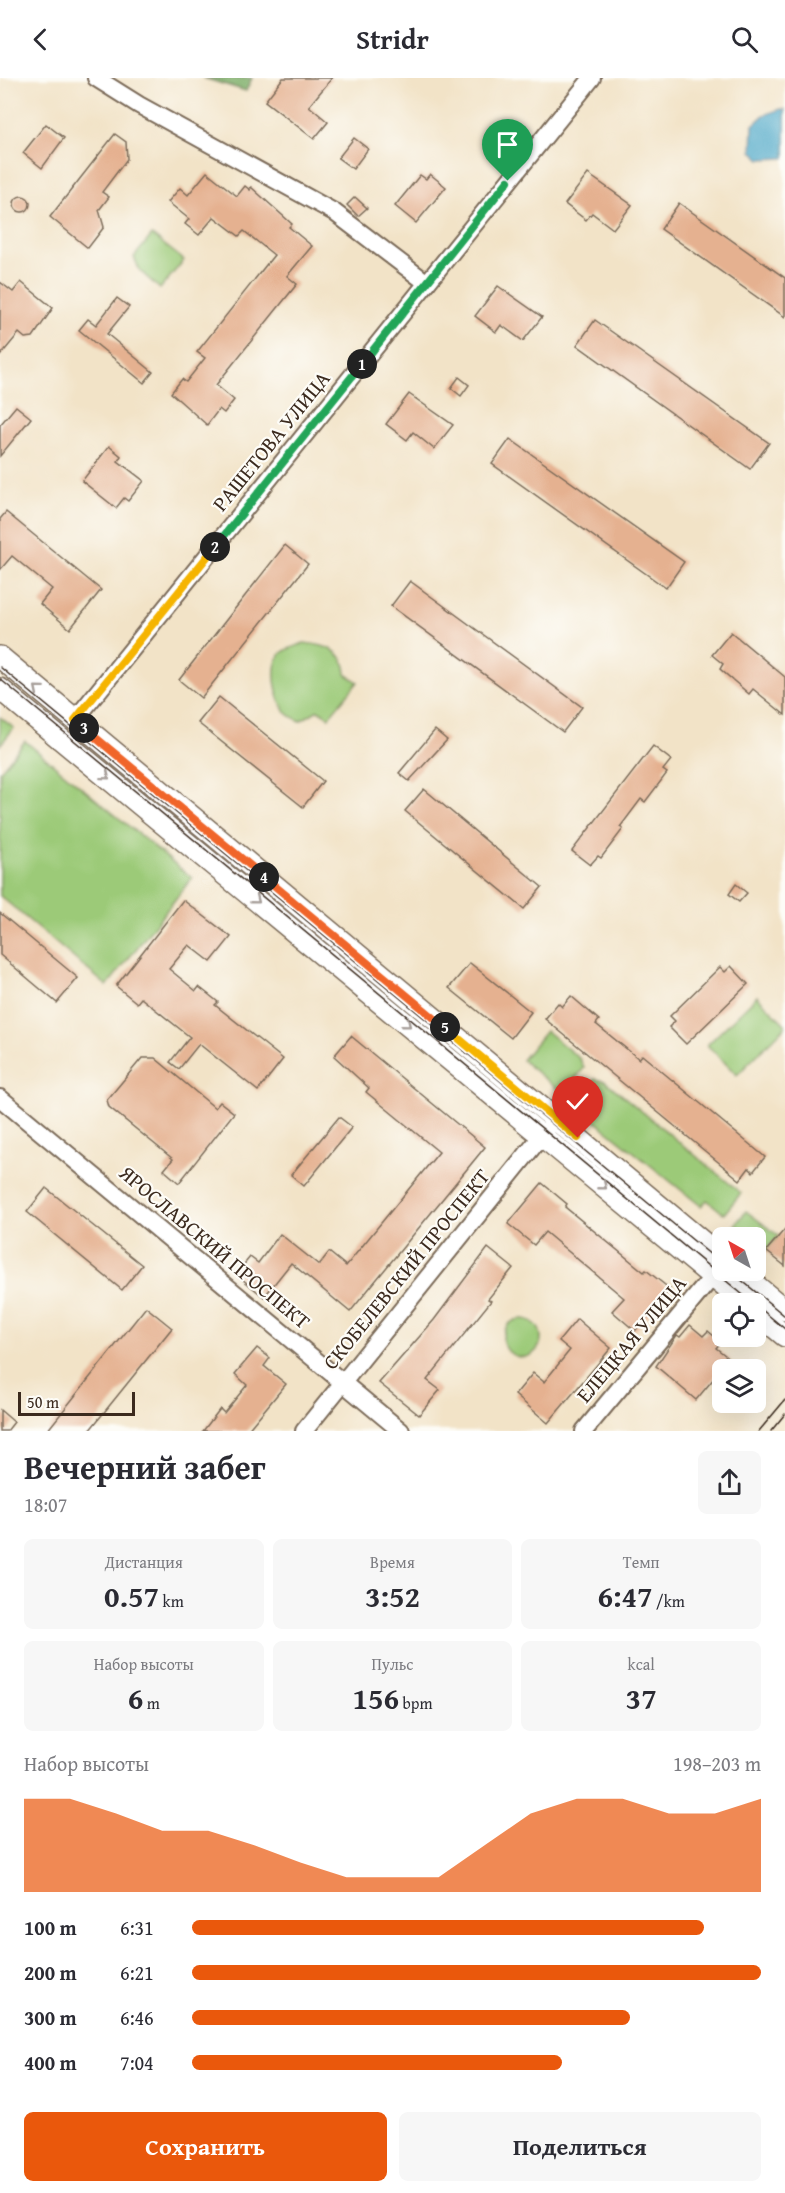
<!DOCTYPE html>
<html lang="ru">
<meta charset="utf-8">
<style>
body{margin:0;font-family:"Gentium Book Plus",serif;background:#f7f7f7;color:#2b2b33;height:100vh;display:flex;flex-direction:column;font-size:22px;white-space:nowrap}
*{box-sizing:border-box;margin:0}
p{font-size:20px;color:#7c7c81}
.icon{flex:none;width:33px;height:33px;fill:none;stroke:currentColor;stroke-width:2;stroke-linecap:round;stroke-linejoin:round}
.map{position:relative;height:1353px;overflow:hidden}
.sheet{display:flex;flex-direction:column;background:#fff;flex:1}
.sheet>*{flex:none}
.needle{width:39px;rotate:321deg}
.fabs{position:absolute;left:712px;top:1149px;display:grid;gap:12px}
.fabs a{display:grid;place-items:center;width:54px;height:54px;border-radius:9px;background:#fff;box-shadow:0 6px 24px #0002;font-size:30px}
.scale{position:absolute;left:18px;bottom:15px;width:117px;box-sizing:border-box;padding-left:6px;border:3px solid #3b2a1e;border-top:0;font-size:16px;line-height:21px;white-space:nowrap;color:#3b2a1e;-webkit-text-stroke:4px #fdfcf7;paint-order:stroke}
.pin{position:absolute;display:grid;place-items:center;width:51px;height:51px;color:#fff;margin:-62px -26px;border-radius:50% 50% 50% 0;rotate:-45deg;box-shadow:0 0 6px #0007}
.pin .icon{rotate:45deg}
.km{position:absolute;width:30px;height:30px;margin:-15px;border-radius:50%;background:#222;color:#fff;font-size:16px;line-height:30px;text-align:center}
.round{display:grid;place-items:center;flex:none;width:63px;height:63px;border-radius:9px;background:#f7f7f7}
.head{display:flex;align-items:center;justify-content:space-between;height:102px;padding:0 24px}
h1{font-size:33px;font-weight:800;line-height:45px}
.stats{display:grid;grid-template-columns:repeat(3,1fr);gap:9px;height:102px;padding:6px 24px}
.stats div{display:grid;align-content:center;border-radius:9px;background:#f7f7f7;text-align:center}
.stats b{font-size:30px;font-weight:800}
.stats small{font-size:16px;font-weight:400}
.stats p{font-size:16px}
.chart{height:168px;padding:12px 24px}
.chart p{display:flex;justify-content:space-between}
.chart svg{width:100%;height:108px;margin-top:6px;fill:#ea580c;opacity:.7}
.primary-button{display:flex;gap:12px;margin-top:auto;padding:12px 24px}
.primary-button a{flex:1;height:69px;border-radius:9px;background:#ea580c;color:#fff;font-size:24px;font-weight:800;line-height:69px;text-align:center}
.primary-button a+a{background:#f7f7f7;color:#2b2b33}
ul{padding:0 24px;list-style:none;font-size:20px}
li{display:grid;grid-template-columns:96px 72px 1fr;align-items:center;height:45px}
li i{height:15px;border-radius:8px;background:#ea580c}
header{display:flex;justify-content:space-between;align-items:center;height:78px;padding:0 24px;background:#fff;font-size:27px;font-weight:800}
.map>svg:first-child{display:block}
.green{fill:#9cca78;stroke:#6c7a4b;stroke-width:1.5}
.forest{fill:#7dae68;stroke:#5c6c43;stroke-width:1.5}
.water{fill:#49a6c7;stroke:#426872;stroke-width:1.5}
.building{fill:#e5b190}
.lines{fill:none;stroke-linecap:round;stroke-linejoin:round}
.minor-casing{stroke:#7b6b59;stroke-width:20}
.major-casing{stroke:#7b6b59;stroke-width:24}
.minor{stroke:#fff;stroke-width:16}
.major{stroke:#fff;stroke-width:21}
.tram{stroke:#3b2a1e;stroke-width:1.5}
.oneway{stroke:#a79f9a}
.split-1-casing{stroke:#fff;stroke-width:12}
.split-2-casing{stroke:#fff;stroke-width:12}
.split-3-casing{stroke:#fff;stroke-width:12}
.split-4-casing{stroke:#fff;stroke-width:12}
.split-5-casing{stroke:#fff;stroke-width:12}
.split-6-casing{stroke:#fff;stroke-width:12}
.split-1{stroke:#22a559;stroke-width:8}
.split-2{stroke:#22a559;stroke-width:8}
.split-3{stroke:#f5b400;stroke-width:8}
.split-4{stroke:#f0652b;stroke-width:8}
.split-5{stroke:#f0652b;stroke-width:8}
.split-6{stroke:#f5b400;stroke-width:8}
.labels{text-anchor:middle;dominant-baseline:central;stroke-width:4.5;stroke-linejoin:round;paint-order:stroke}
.street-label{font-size:21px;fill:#3b2a1e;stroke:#fdfcf7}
</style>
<header><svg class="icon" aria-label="back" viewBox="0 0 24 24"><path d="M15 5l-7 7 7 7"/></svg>Stridr<svg class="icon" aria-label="search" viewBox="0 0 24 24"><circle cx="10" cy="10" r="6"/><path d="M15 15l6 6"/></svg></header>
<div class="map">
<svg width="785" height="1353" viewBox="0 0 785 1353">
<rect width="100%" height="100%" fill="#fdfcf7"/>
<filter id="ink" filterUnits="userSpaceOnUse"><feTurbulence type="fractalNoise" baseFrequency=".0167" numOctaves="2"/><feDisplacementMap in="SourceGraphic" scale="12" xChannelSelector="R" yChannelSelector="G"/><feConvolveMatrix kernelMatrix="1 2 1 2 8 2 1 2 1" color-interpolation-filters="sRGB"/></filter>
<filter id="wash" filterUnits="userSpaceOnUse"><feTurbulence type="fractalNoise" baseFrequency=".008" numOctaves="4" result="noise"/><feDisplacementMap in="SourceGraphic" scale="24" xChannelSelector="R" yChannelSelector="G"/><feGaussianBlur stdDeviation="1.35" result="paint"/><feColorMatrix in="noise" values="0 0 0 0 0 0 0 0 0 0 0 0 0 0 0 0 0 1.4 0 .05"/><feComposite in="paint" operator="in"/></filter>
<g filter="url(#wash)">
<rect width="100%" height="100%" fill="#f2e3c7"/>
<g class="green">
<polygon points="152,157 184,182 160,211 140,193 134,179"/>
<path d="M304 565C326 567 345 572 346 596L358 604 329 639 318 632 300 643C297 641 291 639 288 636 276 624 268 586 283 574 288 570 298 568 304 565Z"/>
<polygon points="0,639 14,650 0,667"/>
<polygon points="25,663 192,800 107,908 0,818 0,693"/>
<polygon points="757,918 785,946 785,949 737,997 707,967"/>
<polygon points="546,953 580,981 584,990 563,1016 522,982"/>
<polygon points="595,1001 605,1003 741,1115 724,1136 707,1122 701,1128 574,1026"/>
<polygon points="746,1133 779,1158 766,1173 756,1164 756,1160 750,1159 735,1147"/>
<circle cx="522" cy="1260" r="19"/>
</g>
<polygon class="forest" points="203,0 252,0 246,13"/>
<polygon class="water" points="781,31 785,31 785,80 761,81 752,73 753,47 764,37"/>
<g id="blocks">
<g class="building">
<polygon points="283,0 332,0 309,28 328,44 314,61 265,23"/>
<polygon points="46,46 64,60 42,90 23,75"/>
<polygon points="115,56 126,64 127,81 102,114 109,119 99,132 104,149 88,170 50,139"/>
<polygon points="354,60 368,71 353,91 338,80"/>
<polygon points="207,94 237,118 245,108 250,112 251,109 292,146 289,149 312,168 287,198 297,206 216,307 234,322 224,335 219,331 207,347 171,315 182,301 186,304 205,280 197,274 274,177 244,153 239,158 214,139 199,157 185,146 189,141 168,124 180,110 188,117"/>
<polygon points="430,96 446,109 416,145 395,128 420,97 426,101"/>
<polygon points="588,96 632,127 613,151 592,135 586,142 565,126"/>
<circle cx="22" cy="126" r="8"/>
<polygon points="355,119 367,130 358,138 347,127"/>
<polygon points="679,125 785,200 785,239 661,151"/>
<polygon points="0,204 13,214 21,204 53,230 33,259 25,260 19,255 0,278"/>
<polygon points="498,208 542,239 523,263 501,247 496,254 475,238"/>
<polygon points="117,220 129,229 107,256 153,294 144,305 79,252 88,241 96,247"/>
<polygon points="595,242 769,365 750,391 577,267"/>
<polygon points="459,299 469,307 461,318 451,310"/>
<polygon points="409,316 453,347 434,371 413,354 407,362 386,346"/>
<polygon points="16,328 31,340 0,378 0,347"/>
<polygon points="510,361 684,484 666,510 492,386"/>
<polygon points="109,368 121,378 118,383 144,403 128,423 124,420 116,430 82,403"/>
<polygon points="6,434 101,512 70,551 40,526 52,511 12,478 0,492 0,441"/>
<polygon points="285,467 308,486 201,620 179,602"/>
<polygon points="410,503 582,629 563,654 391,528"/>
<polygon points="731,554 785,599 785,637 753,611 749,616 720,591 723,586 712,577"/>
<polygon points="219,619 323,703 303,729 198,645"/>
<polygon points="435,652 447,662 409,703 399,695"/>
<polygon points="653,668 671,682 663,692 667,695 645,724 641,721 620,749 623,751 601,780 598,778 590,787 572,773"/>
<polygon points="424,711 542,809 524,831 405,733"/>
<polygon points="736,806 747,815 739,824 729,816"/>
<polygon points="183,822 231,859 211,884 189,867 169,891 196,913 199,909 208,916 218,924 215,927 283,981 258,1013 199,966 179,991 170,984 190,959 141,920 137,925 116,908"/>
<polygon points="0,835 78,900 57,925 0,877"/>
<polygon points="470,885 531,934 511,960 449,910"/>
<polygon points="731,888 748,906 686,966 669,949 675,943 670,938 720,889 725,894"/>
<polygon points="571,918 599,942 596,946 639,981 642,977 765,1079 753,1094 749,1090 740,1102 545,941 558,925 562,929"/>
<polygon points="351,958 485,1069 350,1234 291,1185 264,1219 236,1196 250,1179 258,1185 280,1156 319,1187 329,1174 346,1188 439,1074 366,1014 369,1010 334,978"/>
<polygon points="142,980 155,980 215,1030 220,1024 234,1035 179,1105 164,1092 173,1081 109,1029 107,1022"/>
<polygon points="339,1039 352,1049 304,1108 291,1097"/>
<polygon points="542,1105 567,1126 565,1129 644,1194 646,1192 670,1211 635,1253 612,1233 624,1220 545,1154 534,1167 508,1146"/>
<polygon points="46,1110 142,1187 122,1212 27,1134"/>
<polygon points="785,1151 785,1188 766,1173"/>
<polygon points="488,1170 513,1190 488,1221 491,1223 427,1302 440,1312 419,1337 379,1305 434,1242"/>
<polygon points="146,1229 172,1250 89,1353 47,1353"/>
<polygon points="577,1241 611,1270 548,1345 515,1317 533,1295 544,1304 570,1272 559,1263"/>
<polygon points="690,1247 703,1258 708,1253 721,1264 716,1270 730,1281 696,1322 656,1288 677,1257 680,1259"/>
<polygon points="257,1270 270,1280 264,1288 286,1306 247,1353 203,1353 220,1331 224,1335 247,1307 235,1296"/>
<polygon points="0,1332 14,1344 7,1353 0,1353"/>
</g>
</g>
</g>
<g filter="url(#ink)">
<use href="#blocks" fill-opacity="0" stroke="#7b6b59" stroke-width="1.5"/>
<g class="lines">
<g class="minor-casing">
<g id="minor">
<polyline points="96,0 139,27 334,134 427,205"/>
<polyline points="75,642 592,0"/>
<polyline points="0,1020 401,1353"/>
<polyline points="304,1353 548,1050"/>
<polyline points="584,1353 713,1198"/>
</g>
</g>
<g class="major-casing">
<g id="major">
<polyline points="0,579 723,1181"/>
<polyline points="0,611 746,1226"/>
<polyline points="737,1192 785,1232"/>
<polyline points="756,1234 785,1258"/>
</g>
</g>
<use href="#minor" class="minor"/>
<use href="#major" class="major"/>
<g class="tram">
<polyline points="0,589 723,1187"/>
<polyline points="0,601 754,1226"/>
<polyline points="729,1192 785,1238"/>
<polyline points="756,1227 785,1251"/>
<polyline points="759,1353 785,1322"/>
<polyline points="771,1353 785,1336"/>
</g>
</g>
<defs><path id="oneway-chevron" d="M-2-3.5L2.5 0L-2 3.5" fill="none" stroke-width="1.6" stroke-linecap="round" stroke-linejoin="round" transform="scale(1.5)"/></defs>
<g class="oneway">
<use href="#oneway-chevron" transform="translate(38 611) rotate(-140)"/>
<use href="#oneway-chevron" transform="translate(106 698) rotate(40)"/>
<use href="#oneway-chevron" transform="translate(256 822) rotate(39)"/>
<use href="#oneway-chevron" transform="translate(407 946) rotate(39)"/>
<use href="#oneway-chevron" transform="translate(603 1108) rotate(39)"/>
</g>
</g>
<g class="lines" filter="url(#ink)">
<g class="split-1-casing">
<polyline id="split-1" points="362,286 508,103"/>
</g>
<g class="split-2-casing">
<polyline id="split-2" points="215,469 362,286"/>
</g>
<g class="split-3-casing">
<polyline id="split-3" points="84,650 75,642 215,469"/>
</g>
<g class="split-4-casing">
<polyline id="split-4" points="84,650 264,799"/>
</g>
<g class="split-5-casing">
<polyline id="split-5" points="264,799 445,949"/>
</g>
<g class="split-6-casing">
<polyline id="split-6" points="445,949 578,1060"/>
</g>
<use href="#split-1" class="split-1"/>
<use href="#split-2" class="split-2"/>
<use href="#split-3" class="split-3"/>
<use href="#split-4" class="split-4"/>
<use href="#split-5" class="split-5"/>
<use href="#split-6" class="split-6"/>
</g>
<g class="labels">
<g class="street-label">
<text transform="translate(271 363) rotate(-51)">РАШЕТОВА УЛИЦА</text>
<text transform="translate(215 1169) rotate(40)">ЯРОСЛАВСКИЙ ПРОСПЕКТ</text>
<text transform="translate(406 1191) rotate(-51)">СКОБЕЛЕВСКИЙ ПРОСПЕКТ</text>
<text transform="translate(631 1261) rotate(-50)">ЕЛЕЦКАЯ УЛИЦА</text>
</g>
</g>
</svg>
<div class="fabs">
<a><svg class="needle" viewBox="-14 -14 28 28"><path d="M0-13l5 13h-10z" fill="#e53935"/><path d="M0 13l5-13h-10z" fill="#7c7c81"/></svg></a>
<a><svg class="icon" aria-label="locate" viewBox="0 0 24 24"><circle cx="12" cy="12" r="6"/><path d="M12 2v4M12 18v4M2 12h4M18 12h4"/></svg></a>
<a><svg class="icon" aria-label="layers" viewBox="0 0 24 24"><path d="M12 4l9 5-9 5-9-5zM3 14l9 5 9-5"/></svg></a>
</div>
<div class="scale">50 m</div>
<div class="pin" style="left:508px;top:103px;background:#1e9e55"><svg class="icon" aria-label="arrive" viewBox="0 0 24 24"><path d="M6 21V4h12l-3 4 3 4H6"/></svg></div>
<div class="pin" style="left:578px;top:1060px;background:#d93025"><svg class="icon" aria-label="check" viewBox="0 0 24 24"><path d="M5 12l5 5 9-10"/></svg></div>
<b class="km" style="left:362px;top:286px">1</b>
<b class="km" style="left:215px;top:469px">2</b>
<b class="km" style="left:84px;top:650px">3</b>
<b class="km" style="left:264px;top:799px">4</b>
<b class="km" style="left:445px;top:949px">5</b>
</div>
<section class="sheet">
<div class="head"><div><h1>Вечерний забег</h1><p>18:07</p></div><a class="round"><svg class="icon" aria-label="share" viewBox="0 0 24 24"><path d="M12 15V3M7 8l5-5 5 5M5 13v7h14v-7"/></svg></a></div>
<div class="stats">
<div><p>Дистанция</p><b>0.57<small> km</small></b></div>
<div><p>Время</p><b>3:52</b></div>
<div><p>Темп</p><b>6:47<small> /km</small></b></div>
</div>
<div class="stats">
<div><p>Набор высоты</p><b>6<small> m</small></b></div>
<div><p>Пульс</p><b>156<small> bpm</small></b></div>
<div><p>kcal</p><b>37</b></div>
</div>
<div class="chart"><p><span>Набор высоты</span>198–203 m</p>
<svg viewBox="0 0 160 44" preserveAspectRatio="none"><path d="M0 44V6L10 6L20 12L30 19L40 19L50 25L60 32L70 38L80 38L90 38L100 25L110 12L120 6L130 6L140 12L150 12L160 6V44z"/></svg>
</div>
<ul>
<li><b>100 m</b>6:31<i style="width:90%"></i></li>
<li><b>200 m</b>6:21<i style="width:100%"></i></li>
<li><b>300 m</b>6:46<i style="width:77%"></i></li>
<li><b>400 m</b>7:04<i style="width:65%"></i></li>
</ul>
<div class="primary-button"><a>Сохранить</a><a>Поделиться</a></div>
</section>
